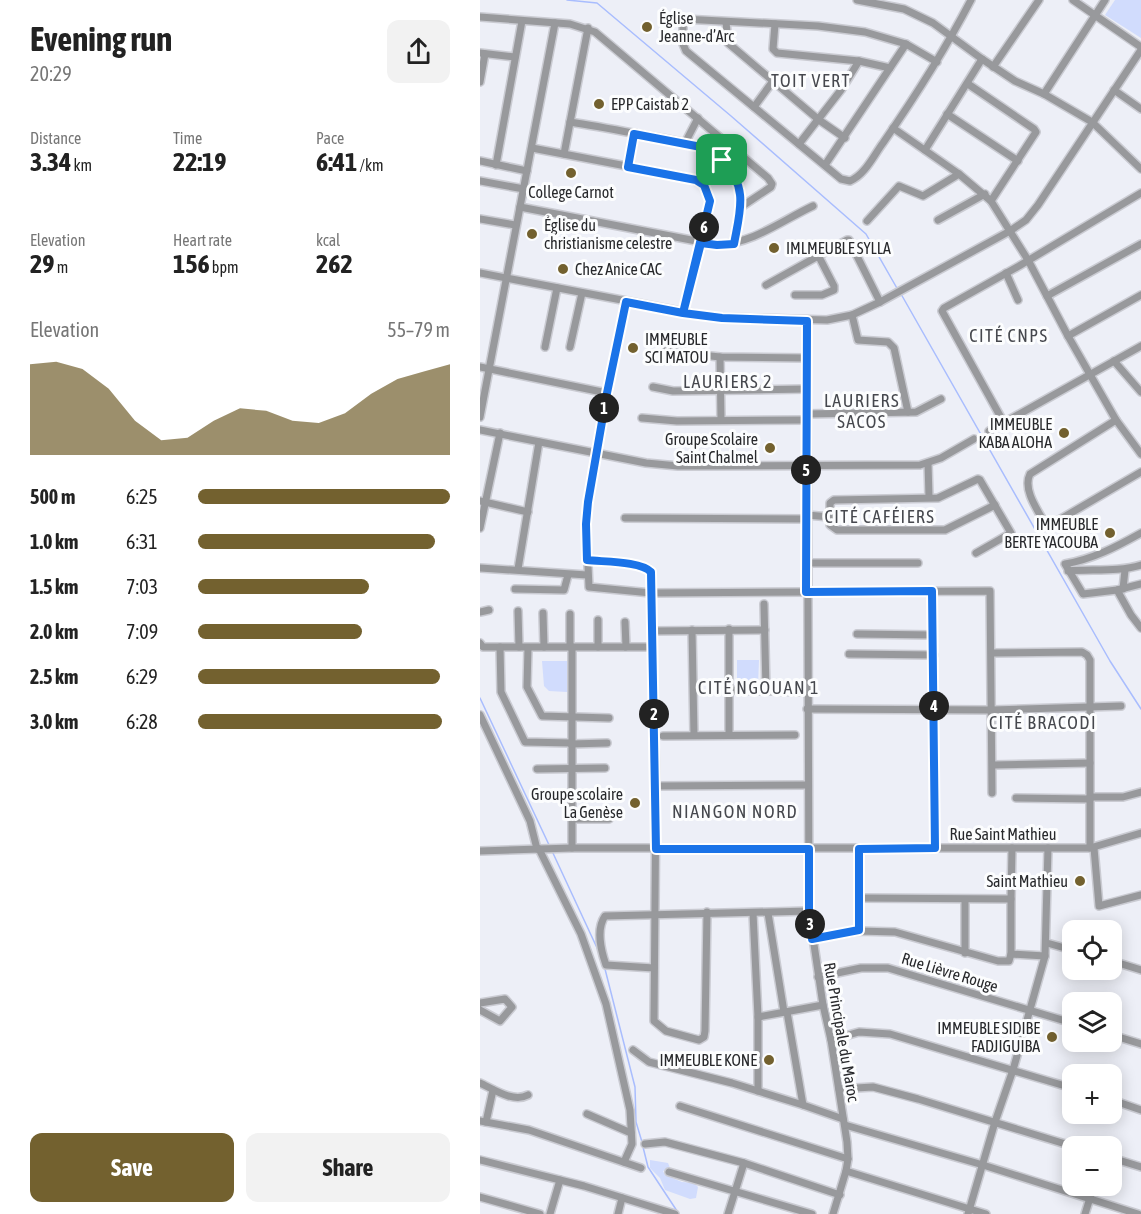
<!DOCTYPE html>
<meta charset="utf-8">
<style>
body{margin:0;font-family:"Asap Condensed",sans-serif;background:#f2f2f2;color:#222;height:100vh;display:flex;flex-direction:column;font-size:22px;white-space:nowrap}
*{box-sizing:border-box;margin:0}
p{font-size:20px;color:#767676}
.icon{flex:none;width:33px;height:33px;fill:none;stroke:currentColor;stroke-width:2;stroke-linecap:round;stroke-linejoin:round}
.map{position:relative;flex:1;overflow:hidden}
.panel{display:flex;flex-direction:column;background:#fff;width:480px}
.panel>*{flex:none}
.tools{position:absolute;left:582px;top:920px;display:grid;gap:12px}
.tools a{display:grid;place-items:center;width:60px;height:60px;border-radius:12px;background:#fff;box-shadow:0 3px 15px #0003;font-size:30px}
.pin{position:absolute;display:grid;place-items:center;width:51px;height:51px;color:#fff;margin:-26px;border-radius:12px;box-shadow:0 3px 9px #0006}
.km{position:absolute;width:30px;height:30px;margin:-15px;border-radius:50%;background:#222;color:#fff;font-size:16px;line-height:30px;text-align:center}
.round{display:grid;place-items:center;flex:none;width:63px;height:63px;border-radius:12px;background:#f2f2f2}
.head{display:flex;align-items:center;justify-content:space-between;height:102px;padding:0 30px}
h1{font-size:33px;font-weight:700;line-height:45px}
.metrics{display:grid;grid-template-columns:repeat(3,1fr);gap:9px;height:102px;padding:6px 30px}
.metrics div{display:grid;align-content:center}
.metrics b{font-size:26px;font-weight:700}
.metrics small{font-size:16px;font-weight:400}
.metrics p{font-size:16px}
.chart{height:168px;padding:12px 30px}
.chart p{display:flex;justify-content:space-between}
.chart svg{width:100%;height:108px;margin-top:6px;fill:#73612f;opacity:.7}
.action{display:flex;gap:12px;margin-top:auto;padding:12px 30px}
.action a{flex:1;height:69px;border-radius:12px;background:#73612f;color:#fff;font-size:24px;font-weight:700;line-height:69px;text-align:center}
.action a+a{background:#f2f2f2;color:#222}
ul{padding:0 30px;list-style:none;font-size:20px}
li{display:grid;grid-template-columns:96px 72px 1fr;align-items:center;height:45px}
li i{height:15px;border-radius:8px;background:#73612f}
main{display:flex;flex:1;min-height:0}
.map>svg:first-child{display:block}
.green{fill:#d1dcfd}
.lines{fill:none;stroke-linecap:round;stroke-linejoin:round}
.stream{stroke:#a9bdfe;stroke-width:1.5}
.minor-casing{stroke:#cacbd2;stroke-width:10}
.minor{stroke:#98999c;stroke-width:7}
.route-casing{stroke:#fff;stroke-width:12}
.route{stroke:#1a73e8;stroke-width:8}
.poi-dot{fill:#73612f;stroke:#fcfdfe;stroke-width:2}
.labels{text-anchor:middle;dominant-baseline:central;stroke-width:6;stroke-linejoin:round;paint-order:stroke}
.poi-label{font-size:16px;fill:#28292c;stroke:#fcfdfe;text-anchor:end}
.street-label{font-size:16px;fill:#28292c;stroke:#fcfdfe}
.neighbourhood-label{font-size:18px;letter-spacing:1.5px;fill:#46484e;stroke:#fcfdfe}
</style>
<main>
<section class="panel">
<div class="head"><div><h1>Evening run</h1><p>20:29</p></div><a class="round"><svg class="icon" aria-label="share" viewBox="0 0 24 24"><path d="M12 15V3M7 8l5-5 5 5M5 13v7h14v-7"/></svg></a></div>
<div class="metrics">
<div><p>Distance</p><b>3.34<small> km</small></b></div>
<div><p>Time</p><b>22:19</b></div>
<div><p>Pace</p><b>6:41<small> /km</small></b></div>
</div>
<div class="metrics">
<div><p>Elevation</p><b>29<small> m</small></b></div>
<div><p>Heart rate</p><b>156<small> bpm</small></b></div>
<div><p>kcal</p><b>262</b></div>
</div>
<div class="chart"><p><span>Elevation</span>55–79 m</p>
<svg viewBox="0 0 160 44" preserveAspectRatio="none"><path d="M0 44V7L10 6L20 9L30 17L40 30L50 38L60 37L70 30L80 25L90 26L100 30L110 31L120 27L130 19L140 13L150 10L160 7V44z"/></svg>
</div>
<ul>
<li><b>500 m</b>6:25<i style="width:100%"></i></li>
<li><b>1.0 km</b>6:31<i style="width:94%"></i></li>
<li><b>1.5 km</b>7:03<i style="width:68%"></i></li>
<li><b>2.0 km</b>7:09<i style="width:65%"></i></li>
<li><b>2.5 km</b>6:29<i style="width:96%"></i></li>
<li><b>3.0 km</b>6:28<i style="width:97%"></i></li>
</ul>
<div class="action"><a>Save</a><a>Share</a></div>
</section>
<div class="map">
<svg width="661" height="1214" viewBox="0 0 661 1214">
<rect width="100%" height="100%" fill="#edeff7"/>
<g class="green">
<polygon points="635,0 661,0 661,38 625,15"/>
<polygon points="257,660 279,660 278,685 257,685"/>
<polygon points="62,661 87,661 87,692 69,691 64,686"/>
<polygon points="170,1160 188,1163 190,1168 183,1171 185,1175 202,1182 214,1183 218,1187 216,1198 210,1199 185,1190 180,1178 170,1168"/>
</g>
<g class="lines">
<g class="stream">
<polyline points="87,0 117,3 251,116 386,234 418,290"/>
<polyline points="421,294 630,661 661,709"/>
<polyline points="0,698 70,847"/>
<polyline points="72,851 118,950"/>
<polyline points="125,969 155,1087 156,1122 162,1142"/>
<polyline points="163,1147 168,1167 197,1211"/>
</g>
<g class="minor-casing">
<g id="minor">
<polyline points="377,0 424,9 453,23 502,59 535,81 564,94 612,122 661,169"/>
<polyline points="593,0 661,47"/>
<polyline points="0,17 90,24 115,32 288,178 292,184 291,187 261,207 253,244"/>
<polyline points="246,22 248,43 339,120 365,138"/>
<polyline points="295,24 293,49 297,53 379,61 410,68"/>
<polyline points="0,53 35,57"/>
<path d="M457 62 426 44 385 32 338 26 203 19V44L206 51 361 179 370 181C385 175 394 155 403 143 435 97 465 50 491 0"/>
<polyline points="513,67 559,0"/>
<polyline points="0,82 5,54"/>
<polyline points="488,84 554,129 556,132 511,201"/>
<polyline points="634,90 661,109"/>
<polyline points="564,94 625,0"/>
<polyline points="274,107 293,81"/>
<polyline points="467,114 538,161"/>
<path d="M90 122C116 126 142 131 169 136 215 144 259 149 261 207"/>
<polyline points="413,128 479,174 511,201 548,260 588,336 636,420 661,454"/>
<polyline points="205,143 218,118"/>
<polyline points="319,144 361,90 379,61"/>
<polyline points="52,148 209,178 224,185 230,201 221,243 203,313"/>
<polyline points="445,150 502,59"/>
<polyline points="84,154 108,28"/>
<polyline points="0,161 47,171"/>
<polyline points="16,165 42,21"/>
<polyline points="345,165 426,44"/>
<polyline points="148,167 155,133"/>
<polyline points="0,181 44,189"/>
<path d="M40 207 237 245C274 243 301 221 333 206"/>
<polyline points="0,219 35,225"/>
<polyline points="458,220 505,194"/>
<polyline points="387,221 419,186 443,196 479,174"/>
<polyline points="0,273 231,317 347,320 372,315 400,302 530,231 546,220 558,205 661,50"/>
<polyline points="526,273 538,300"/>
<polyline points="286,285 367,240 369,240 400,302"/>
<polyline points="315,295 342,295 354,290 354,286 338,255"/>
<polyline points="567,296 661,244"/>
<polyline points="146,301 127,393 108,502 106,524 109,587 171,593 510,591 512,793"/>
<polyline points="372,315 378,340 408,342 414,348 428,412"/>
<polyline points="327,321 329,911 343,1005 351,1040 367,1142 368,1159 366,1171 353,1214"/>
<polyline points="588,336 661,295"/>
<polyline points="65,347 77,288"/>
<polyline points="90,347 102,293"/>
<polyline points="185,351 240,357 327,358"/>
<polyline points="240,357 241,420"/>
<polyline points="634,361 661,392"/>
<polyline points="0,367 127,393"/>
<polyline points="173,387 193,391 326,389"/>
<polyline points="326,414 436,412 461,399"/>
<polyline points="0,417 75,23"/>
<polyline points="162,418 197,421 326,420"/>
<path d="M636 420 550 474C542 490 559 512 567 527L661 472"/>
<polyline points="524,423 462,311 464,308 539,266 661,193"/>
<polyline points="0,430 166,463 198,466 440,465 461,458 494,439"/>
<polyline points="509,431 661,346"/>
<polyline points="448,463 449,497"/>
<polyline points="0,501 48,512"/>
<polyline points="327,515 350,517 350,525 357,530 465,530 515,505"/>
<polyline points="350,517 350,503 354,500 458,498 498,479 500,480 531,533 496,553"/>
<polyline points="145,518 327,519"/>
<polyline points="0,528 20,433"/>
<path d="M661 533C636 547 613 559 585 564L603 594 637 590 661 584"/>
<polyline points="107,560 151,564 169,569 171,572 172,631"/>
<polyline points="327,563 438,563"/>
<polyline points="0,568 107,575"/>
<polyline points="38,569 59,442"/>
<path d="M588 571C613 569 638 572 661 565"/>
<polyline points="35,589 84,590 88,575"/>
<polyline points="643,589 645,570"/>
<polyline points="637,590 651,615 661,628"/>
<polyline points="452,591 455,848"/>
<polyline points="284,604 286,690"/>
<polyline points="38,611 39,647"/>
<polyline points="0,612 9,610"/>
<polyline points="63,613 64,647"/>
<polyline points="118,620 118,647"/>
<polyline points="145,622 146,647"/>
<polyline points="249,629 249,735"/>
<polyline points="212,630 214,735"/>
<polyline points="377,634 453,635"/>
<polyline points="0,643 3,647 173,647"/>
<polyline points="20,647 21,692 45,742 91,743"/>
<polyline points="90,647 90,614"/>
<polyline points="92,647 92,848"/>
<polyline points="48,648 47,687 62,716 129,718"/>
<polyline points="512,653 602,652 607,655 610,660 610,848"/>
<polyline points="369,654 454,655"/>
<polyline points="249,690 327,692"/>
<polyline points="327,709 512,710 641,706"/>
<polyline points="0,715 50,821 57,849"/>
<polyline points="183,736 315,735"/>
<polyline points="91,744 127,743"/>
<polyline points="513,765 610,763"/>
<polyline points="57,769 125,768"/>
<polyline points="176,786 172,631 285,630"/>
<polyline points="66,795 125,795"/>
<polyline points="610,797 643,797 661,792"/>
<polyline points="536,798 610,799"/>
<polyline points="92,819 129,819"/>
<polyline points="614,848 619,906 661,895"/>
<polyline points="59,849 101,934 126,1004 150,1110 152,1144 144,1162"/>
<polyline points="379,849 379,931"/>
<polyline points="0,851 92,848 610,848 661,833"/>
<polyline points="378,898 531,899 531,954 565,956"/>
<polyline points="531,899 532,848"/>
<polyline points="485,900 485,953"/>
<polyline points="227,912 225,1031 224,1037 219,1040 186,1031 174,1021 176,786 328,785"/>
<polyline points="273,913 278,1017 343,1005"/>
<polyline points="288,913 304,1012"/>
<polyline points="332,939 379,931 415,932 518,961 529,961 531,954"/>
<polyline points="567,943 592,950"/>
<polyline points="632,961 661,970"/>
<path d="M174 968 126 965C121 951 116 929 125 916L329 911"/>
<polyline points="338,977 381,968 408,968 592,1023"/>
<polyline points="0,1003 25,999 32,1007 20,1021 0,1010"/>
<polyline points="307,1012 323,1105 363,1119"/>
<polyline points="632,1035 661,1044"/>
<polyline points="351,1040 379,1032 410,1034 592,1088"/>
<polyline points="153,1050 169,1062 252,1083 323,1105"/>
<path d="M0 1083C13 1089 33 1103 48 1095"/>
<polyline points="359,1089 393,1087 438,1099 592,1146"/>
<polyline points="278,1091 278,1017"/>
<polyline points="632,1100 661,1110"/>
<polyline points="200,1106 368,1159"/>
<polyline points="107,1114 151,1133"/>
<polyline points="0,1121 49,1130 161,1168"/>
<polyline points="6,1122 13,1090"/>
<polyline points="365,1125 503,1165 658,1214"/>
<polyline points="165,1144 185,1142 264,1163 360,1195"/>
<polyline points="632,1158 661,1167"/>
<polyline points="0,1160 104,1186 195,1214"/>
<polyline points="366,1171 506,1214"/>
<polyline points="189,1172 332,1214"/>
<polyline points="0,1197 60,1214"/>
<polyline points="70,1214 80,1180"/>
<polyline points="138,1214 142,1198"/>
<polyline points="248,1214 264,1163"/>
<polyline points="488,1214 515,1122 533,1070 565,956 568,848"/>
<polyline points="605,1214 614,1185"/>
</g>
</g>
<use href="#minor" class="minor"/>
</g>
<g class="lines">
<g class="route-casing">
<path id="route" d="M242 160C269 187 260 211 254 244L237 245 221 243 203 313 146 302 127 393 108 502 106 524 107 560C123 562 161 561 171 572L176 849H329V911L332 939 379 930V849L455 848 452 591 326 592 327 321 242 318 203 313 230 201 224 185 216 180 148 167 154 134 221 147 242 160"/>
</g>
<use href="#route" class="route"/>
</g>
<g class="poi-dot">
<circle cx="167" cy="27" r="6"/>
<circle cx="119" cy="104" r="6"/>
<circle cx="91" cy="173" r="6"/>
<circle cx="52" cy="234" r="6"/>
<circle cx="294" cy="248" r="6"/>
<circle cx="83" cy="269" r="6"/>
<circle cx="153" cy="348" r="6"/>
<circle cx="584" cy="433" r="6"/>
<circle cx="290" cy="448" r="6"/>
<circle cx="630" cy="533" r="6"/>
<circle cx="155" cy="803" r="6"/>
<circle cx="600" cy="881" r="6"/>
<circle cx="572" cy="1037" r="6"/>
<circle cx="289" cy="1060" r="6"/>
</g>
<g class="labels">
<g class="poi-label">
<text x="179" y="18" text-anchor="start">Église<tspan x="179" dy="18">Jeanne-d’Arc</tspan></text>
<text x="131" y="104" text-anchor="start">EPP Caistab 2</text>
<text x="91" y="192" text-anchor="middle">College Carnot</text>
<text x="64" y="225" text-anchor="start">Église du<tspan x="64" dy="18">christianisme celestre</tspan></text>
<text x="306" y="248" text-anchor="start">IMLMEUBLE SYLLA</text>
<text x="95" y="269" text-anchor="start">Chez Anice CAC</text>
<text x="165" y="339" text-anchor="start">IMMEUBLE<tspan x="165" dy="18">SCI MATOU</tspan></text>
<text x="572" y="424">IMMEUBLE<tspan x="572" dy="18">KABA ALOHA</tspan></text>
<text x="278" y="439">Groupe Scolaire<tspan x="278" dy="18">Saint Chalmel</tspan></text>
<text x="618" y="524">IMMEUBLE<tspan x="618" dy="18">BERTE YACOUBA</tspan></text>
<text x="143" y="794">Groupe scolaire<tspan x="143" dy="18">La Genèse</tspan></text>
<text x="588" y="881">Saint Mathieu</text>
<text x="560" y="1028">IMMEUBLE SIDIBE<tspan x="560" dy="18">FADJIGUIBA</tspan></text>
<text x="277" y="1060">IMMEUBLE KONE</text>
</g>
<g class="street-label">
<text x="523" y="834">Rue Saint Mathieu</text>
<text transform="translate(470 972) rotate(17)">Rue Lièvre Rouge</text>
<text transform="translate(362 1032) rotate(80)">Rue Principale du Maroc</text>
</g>
<g class="neighbourhood-label">
<text x="331" y="80">TOIT VERT</text>
<text x="529" y="335">CITÉ CNPS</text>
<text x="248" y="381">LAURIERS 2</text>
<text x="382" y="400">LAURIERS<tspan x="382" dy="21">SACOS</tspan></text>
<text x="400" y="516">CITÉ CAFÉIERS</text>
<text x="279" y="687">CITÉ NGOUAN 1</text>
<text x="563" y="722">CITÉ BRACODI</text>
<text x="255" y="811">NIANGON NORD</text>
</g>
</g>
</svg>
<div class="tools">
<a><svg class="icon" aria-label="locate" viewBox="0 0 24 24"><circle cx="12" cy="12" r="6"/><path d="M12 2v4M12 18v4M2 12h4M18 12h4"/></svg></a>
<a><svg class="icon" aria-label="layers" viewBox="0 0 24 24"><path d="M12 4l9 5-9 5-9-5zM3 14l9 5 9-5"/></svg></a>
<a>+</a>
<a>−</a>
</div>
<div class="pin" style="left:242px;top:160px;background:#1e9e55"><svg class="icon" aria-label="arrive" viewBox="0 0 24 24"><path d="M6 21V4h12l-3 4 3 4H6"/></svg></div>
<b class="km" style="left:124px;top:408px">1</b>
<b class="km" style="left:174px;top:714px">2</b>
<b class="km" style="left:330px;top:924px">3</b>
<b class="km" style="left:454px;top:706px">4</b>
<b class="km" style="left:326px;top:470px">5</b>
<b class="km" style="left:224px;top:227px">6</b>
</div>
</main>
